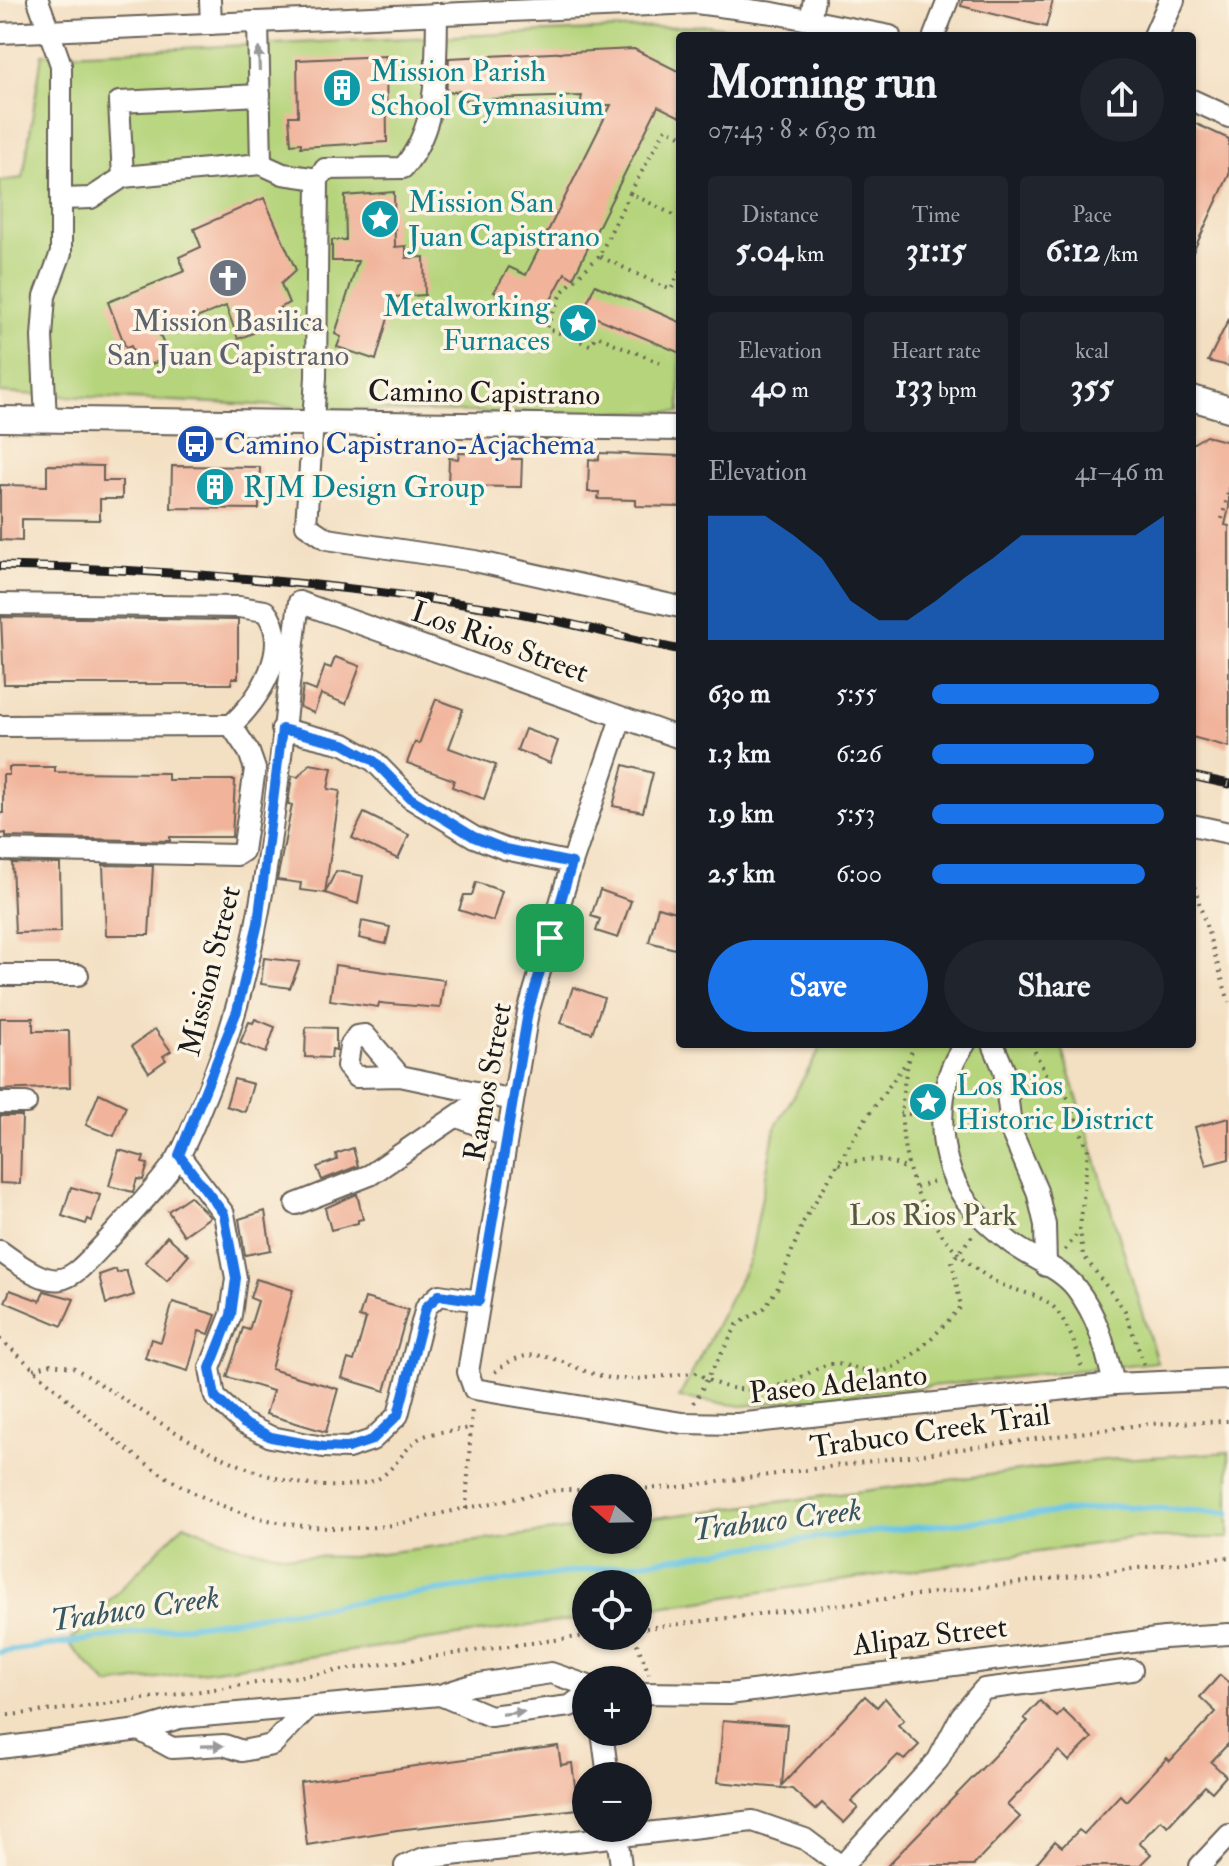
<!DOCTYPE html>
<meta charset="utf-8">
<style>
body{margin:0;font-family:"IM FELL Double Pica",serif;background:#20242c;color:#f1f3f6;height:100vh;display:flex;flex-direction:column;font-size:30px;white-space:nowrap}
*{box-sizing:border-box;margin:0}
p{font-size:26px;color:#9ea1a6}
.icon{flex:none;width:44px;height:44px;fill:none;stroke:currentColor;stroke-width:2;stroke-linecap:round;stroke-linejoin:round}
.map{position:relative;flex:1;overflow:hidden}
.drawer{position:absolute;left:676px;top:32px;width:520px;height:1016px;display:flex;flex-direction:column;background:#171b24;border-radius:8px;box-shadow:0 2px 6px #0004}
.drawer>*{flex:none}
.needle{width:52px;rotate:290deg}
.buttons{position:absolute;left:572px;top:1474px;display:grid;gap:16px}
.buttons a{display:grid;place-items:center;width:80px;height:80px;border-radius:50%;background:#171b24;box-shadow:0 2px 6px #0004;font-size:40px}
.pin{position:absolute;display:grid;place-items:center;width:68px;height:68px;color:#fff;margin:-34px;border-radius:16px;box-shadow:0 4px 12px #0006}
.round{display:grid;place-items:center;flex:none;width:84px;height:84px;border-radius:42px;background:#20242c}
.headline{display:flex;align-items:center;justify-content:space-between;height:136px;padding:0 32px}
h1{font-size:44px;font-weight:700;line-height:60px}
.metrics{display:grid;grid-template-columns:repeat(3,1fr);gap:12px;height:136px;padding:8px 32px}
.metrics div{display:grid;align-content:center;border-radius:8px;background:#20242c;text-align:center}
.metrics b{font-size:34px;font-weight:700}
.metrics small{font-size:22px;font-weight:400}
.metrics p{font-size:22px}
.chart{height:224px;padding:16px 32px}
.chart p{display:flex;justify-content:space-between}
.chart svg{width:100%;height:144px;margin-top:8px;fill:#1a73e8;opacity:.7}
.button{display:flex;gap:16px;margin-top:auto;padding:16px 32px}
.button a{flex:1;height:92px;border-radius:48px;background:#1a73e8;color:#fff;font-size:32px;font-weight:700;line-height:92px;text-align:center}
.button a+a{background:#20242c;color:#f1f3f6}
ul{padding:0 32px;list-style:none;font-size:26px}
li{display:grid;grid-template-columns:128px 96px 1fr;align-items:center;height:60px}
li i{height:20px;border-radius:10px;background:#1a73e8}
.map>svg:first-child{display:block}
.green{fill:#b5d47b;stroke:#68784c;stroke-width:2}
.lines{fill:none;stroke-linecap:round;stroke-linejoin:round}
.stream{stroke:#66c4e4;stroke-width:6}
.building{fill:#f1b49b}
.minor-casing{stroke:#676056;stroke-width:24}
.major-casing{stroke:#676056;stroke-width:28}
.path{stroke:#676056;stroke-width:4;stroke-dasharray:2 6;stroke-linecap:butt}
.minor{stroke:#fff;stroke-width:20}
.major{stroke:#fff;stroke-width:24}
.rail-casing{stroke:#1c1c1c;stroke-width:9}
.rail{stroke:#fcf5e5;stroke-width:6;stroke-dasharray:18;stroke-linecap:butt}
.oneway{fill:#999}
.route-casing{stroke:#fff;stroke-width:16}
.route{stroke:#1a73e8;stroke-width:10}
.labels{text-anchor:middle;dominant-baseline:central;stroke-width:7;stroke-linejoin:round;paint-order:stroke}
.culture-label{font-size:30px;fill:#0d838f;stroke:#fcf5e5;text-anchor:start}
.worship-label{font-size:30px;fill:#5b616d;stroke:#fcf5e5}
.street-label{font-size:30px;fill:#1c1c1c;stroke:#fcf5e5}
.transit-label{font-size:30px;fill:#164399;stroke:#fcf5e5;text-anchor:start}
.park-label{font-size:30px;fill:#525c3d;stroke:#fcf5e5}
.water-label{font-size:32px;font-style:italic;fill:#365762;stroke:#fcf5e5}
</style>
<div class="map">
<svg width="1229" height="1866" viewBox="0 0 1229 1866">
<rect width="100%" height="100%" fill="#fcf5e5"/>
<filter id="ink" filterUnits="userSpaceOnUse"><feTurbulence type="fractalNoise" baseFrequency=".0125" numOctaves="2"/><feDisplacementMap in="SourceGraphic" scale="16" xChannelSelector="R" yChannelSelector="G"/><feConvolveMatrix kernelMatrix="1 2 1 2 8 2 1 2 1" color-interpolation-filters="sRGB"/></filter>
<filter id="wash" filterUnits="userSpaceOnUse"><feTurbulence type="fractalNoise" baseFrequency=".006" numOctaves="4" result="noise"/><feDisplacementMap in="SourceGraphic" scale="32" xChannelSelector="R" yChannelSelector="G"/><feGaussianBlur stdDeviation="1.8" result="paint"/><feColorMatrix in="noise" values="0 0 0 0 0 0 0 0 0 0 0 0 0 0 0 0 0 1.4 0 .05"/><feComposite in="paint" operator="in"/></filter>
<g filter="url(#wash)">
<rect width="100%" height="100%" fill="#f3dfc2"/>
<g class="green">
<polygon points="709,25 767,36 680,36 680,412 405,412 0,393 0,181 23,178 42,54"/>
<polygon points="823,1044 1061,1044 1157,1362 743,1406 679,1398 750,1259 775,1128"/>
<polygon points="1229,1452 1229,1538 1136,1538 638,1610 638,1584 586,1584 586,1618 108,1685 68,1643 184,1524 241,1547 293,1556 351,1557 586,1527 586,1540 638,1540 638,1520 1104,1460"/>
</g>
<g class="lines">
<polyline class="stream" points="0,1652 816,1538 1117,1506 1229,1513"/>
</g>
<g id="blocks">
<g class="building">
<polygon points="962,0 1053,0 1046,27 961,6"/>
<polygon points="634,49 680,72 680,117 658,106 573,278 565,273 542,317 494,292 509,267 526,275 611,105 580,105 582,96 461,100 460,91 446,93 449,58"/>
<polygon points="386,56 387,142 301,147 301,143 291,144 289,116 298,116 297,60"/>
<polygon points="1192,122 1229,139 1229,175 1192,254"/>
<polygon points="394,192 395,247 406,246 406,258 424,257 425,295 394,297 376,360 337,347 341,337 335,334 358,261 332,261 332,240 346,240 345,196"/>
<polygon points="264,198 296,270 281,284 289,303 279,308 283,321 238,339 226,306 159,333 169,357 140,369 131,346 126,348 108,302 185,271 179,257 201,247 194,229"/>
<polygon points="595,285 680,322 680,353 583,312"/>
<polygon points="1229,319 1229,366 1208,361"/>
<polygon points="1206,436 1229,442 1229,508 1225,525 1229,526 1229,747 1192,737 1192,444"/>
<polygon points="459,453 512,454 512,459 522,459 521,487 448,486 449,458 458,459"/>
<polygon points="599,453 680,456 680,507 636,506 636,500 598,499 599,492 588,492 589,459 599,460"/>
<polygon points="47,465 103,466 103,481 122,481 122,499 100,499 100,520 22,519 22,541 0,540 0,485 47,486"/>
<polygon points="172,466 260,467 259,509 171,508"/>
<polygon points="1,617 238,620 238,678 232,678 231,684 4,684"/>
<polygon points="335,657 360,666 346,704 321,694 314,713 300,707 303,686 316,691 325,666 331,668"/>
<polygon points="436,699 463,709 449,748 496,765 484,799 452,787 454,780 407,763 415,742 419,744"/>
<polygon points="525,729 558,741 550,763 517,750"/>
<polygon points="310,764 332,768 328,789 340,791 325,893 300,890 301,883 277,880 292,805 288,804 292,776 298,777"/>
<polygon points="624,765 653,773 643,812 613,806"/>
<polygon points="9,767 55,767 55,772 168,773 168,780 235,780 232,837 170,837 170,841 6,837 6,833 0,834 0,813 3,813 3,775 9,775"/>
<polygon points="364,813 409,835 398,859 352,838"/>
<polygon points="12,863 60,864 61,932 15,933"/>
<polygon points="103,865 153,866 149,935 106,935"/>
<polygon points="336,871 363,876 358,904 325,893"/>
<polygon points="476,882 502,891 493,921 459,910 464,895 472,895"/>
<polygon points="600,890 631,901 618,938 596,931 600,919 591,916"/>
<polygon points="658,907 680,913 680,943 677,943 675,949 649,942"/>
<polygon points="362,921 390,927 386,944 359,938"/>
<polygon points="264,958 300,962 290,988 261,984"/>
<polygon points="335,965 444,980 440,1008 379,1003 378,1007 330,1000"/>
<polygon points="573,987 604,998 592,1033 561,1023"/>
<polygon points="0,1018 33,1018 33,1031 69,1031 70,1087 0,1090"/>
<polygon points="255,1019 275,1027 266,1053 240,1043 249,1022 253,1023"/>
<polygon points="306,1027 336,1028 336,1050 332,1049 331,1058 305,1057"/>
<polygon points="155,1029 171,1051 163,1056 166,1060 149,1072 132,1046"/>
<polygon points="234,1079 253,1084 245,1112 226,1106"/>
<polygon points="99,1093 126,1106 114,1136 86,1125"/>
<polygon points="0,1116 22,1116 20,1184 0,1183"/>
<polygon points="1229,1118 1229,1159 1206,1165 1195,1127"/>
<polygon points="353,1148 358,1166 322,1180 317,1167 337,1160 336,1154"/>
<polygon points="119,1150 144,1157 142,1163 148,1164 143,1180 137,1179 133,1192 109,1186"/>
<polygon points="71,1187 100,1195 92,1221 88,1219 86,1224 62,1216"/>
<polygon points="357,1194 363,1219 358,1220 358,1223 331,1230 325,1208"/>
<polygon points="190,1196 210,1217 184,1235 168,1211"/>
<polygon points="265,1211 271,1250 245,1255 239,1219"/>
<polygon points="167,1236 189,1255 167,1281 145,1262"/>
<polygon points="116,1269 117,1273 126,1270 134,1295 106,1304 99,1275"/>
<polygon points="256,1279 293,1290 271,1369 338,1389 326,1432 266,1414 273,1391 227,1377 243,1328 249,1330 258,1301 250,1298"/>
<polygon points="10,1290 40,1301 44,1291 74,1299 62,1326 5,1302"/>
<polygon points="365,1298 408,1310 385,1391 342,1378 348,1359 354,1361 366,1319 359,1317"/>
<polygon points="173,1302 216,1315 209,1334 199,1331 188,1371 145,1358 151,1339 161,1342"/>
<polygon points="1220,1675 1229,1683 1229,1743 1211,1762 1226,1776 1212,1792 1205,1786 1168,1826 1161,1820 1139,1843 1151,1854 1139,1866 1034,1866 1055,1841 1062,1847 1079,1830 1084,1834 1120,1795 1126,1801 1167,1758 1170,1761 1216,1712 1200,1697"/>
<polygon points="865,1696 877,1707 885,1698 904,1720 898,1725 919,1745 904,1760 898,1755 851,1802 858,1808 844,1823 822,1803 815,1810 792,1789 718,1782 723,1720 787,1725 782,1785"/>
<polygon points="1040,1701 1057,1717 1063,1710 1092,1738 1069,1761 1059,1751 1007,1805 1020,1817 973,1866 887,1866 1028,1721 1024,1718"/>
<polygon points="558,1746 561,1765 572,1763 578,1809 397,1830 307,1845 300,1782"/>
</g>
</g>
</g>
<g filter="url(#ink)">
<use href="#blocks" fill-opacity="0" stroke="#676056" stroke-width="2"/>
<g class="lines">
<g class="minor-casing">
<g id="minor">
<polyline points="38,0 61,65 61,253 45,296 42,337 46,420"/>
<polyline points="210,0 211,24"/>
<path d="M437 14C436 67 439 126 403 168L325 169 318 179 316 377 306 525 327 539 475 561 680 607"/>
<polyline points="810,20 814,0"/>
<polyline points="0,33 696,3 773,13 890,36"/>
<polyline points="934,36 948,0"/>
<polyline points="1192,100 1229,117"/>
<polyline points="261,164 283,174 318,179"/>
<polyline points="123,177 119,102 260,95"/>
<polyline points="62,199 91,198 123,177 261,164 258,22"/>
<path d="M0 604 239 607 265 611C294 646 259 701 231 725"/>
<polyline points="621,718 572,863 528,1012 468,1372 474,1389 682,1423 737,1424 1114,1384 1229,1379"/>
<polyline points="0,726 231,725"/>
<polyline points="282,729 344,744 374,761 410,798 474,837 505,849 572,863"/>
<polyline points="1192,825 1229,833"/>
<polyline points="0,850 237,855 243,851 255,769 249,752 231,725"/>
<polyline points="0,975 78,975"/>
<path d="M965 1044C935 1084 935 1153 963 1196 973 1212 996 1231 1011 1243 1031 1258 1061 1268 1076 1288 1099 1318 1105 1348 1114 1384"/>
<polyline points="993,1044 1004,1070 1012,1133 1037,1191 1045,1225 1046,1266"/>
<polyline points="400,1076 365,1035 357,1036 350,1046 347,1066 356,1077 400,1076 513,1100"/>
<polyline points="0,1103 26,1103"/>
<polyline points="458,1117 507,1137"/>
<polyline points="179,1155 224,1214 236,1278 231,1315 210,1368 215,1397 243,1423 271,1437 323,1447 348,1448 372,1440 398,1415 426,1307 439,1295 479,1301"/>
<polyline points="296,1204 370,1175 489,1094"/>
<path d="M0 1251C64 1298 66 1284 117 1230 138 1207 162 1182 179 1156 190 1137 198 1114 206 1095 271 940 277 767 299 602L680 738"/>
<polyline points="638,1693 729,1694 1164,1638 1229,1634"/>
<polyline points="440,1695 490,1716 570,1706 586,1694"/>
<polyline points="139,1730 172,1748 224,1745 242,1751 272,1745 306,1710"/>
<polyline points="602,1732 608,1776"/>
<polyline points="0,1748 139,1730 180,1718 440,1695 472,1685 551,1673 586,1685"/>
<polyline points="616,1828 621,1866"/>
<polyline points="405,1866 424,1858 753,1821 805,1839 841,1866"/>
<polyline points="842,1866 938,1760 961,1716 984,1689 1132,1670"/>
<polyline points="1200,1866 1229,1835"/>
</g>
</g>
<g class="major-casing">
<g id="major">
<polyline points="1156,36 1172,0"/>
<polyline points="1192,398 1229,409"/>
<polyline points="0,419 680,428"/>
</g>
</g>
<g class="path">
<polyline points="630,193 666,128 680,135"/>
<polyline points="680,218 630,193 599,256 671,290 680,271"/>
<polyline points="680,222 680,227"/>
<polyline points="599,256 563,291 546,328 590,345 597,336 660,363"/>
<polyline points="1222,519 1229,489"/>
<polyline points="1192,879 1229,1002"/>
<path d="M914 1044C883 1133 912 1231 994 1281 1010 1290 1029 1292 1046 1301 1063 1310 1079 1351 1082 1370"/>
<polyline points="1031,1044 1045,1072 1068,1098 1088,1150 1080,1229 1083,1255 1125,1311 1144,1364"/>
<polyline points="900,1113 926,1116"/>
<path d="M839 1164C867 1158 883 1157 909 1170"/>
<polyline points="916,1188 937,1180"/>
<polyline points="1065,1250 1079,1231"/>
<path d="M0 1339C123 1446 200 1540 377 1527 399 1525 422 1518 443 1513 481 1505 519 1498 556 1490H586"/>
<path d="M34 1369 51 1364 73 1367C155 1417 268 1509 373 1481 390 1476 403 1450 417 1440 429 1431 455 1431 470 1428"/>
<path d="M495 1372C538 1335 564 1370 610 1378 634 1382 673 1374 698 1373 724 1394 762 1393 792 1381 806 1376 817 1366 832 1364 851 1363 871 1378 891 1368 919 1355 940 1329 961 1307L952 1261 972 1236"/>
<polyline points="694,1403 737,1325 764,1308 779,1286 803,1222 864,1121 908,1060"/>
<polyline points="638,1489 680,1487 1146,1424 1229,1421"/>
<polyline points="466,1509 472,1407"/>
<polyline points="638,1629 1229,1557"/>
<polyline points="634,1636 649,1674"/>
<path d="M0 1716C196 1696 390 1660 586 1636"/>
</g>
<use href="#minor" class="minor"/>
<use href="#major" class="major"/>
<g class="rail-casing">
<g id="rail">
<path d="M0 566C165 569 327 582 490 608 554 618 617 636 680 650"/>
<polyline points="1192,776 1229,784"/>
</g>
</g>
<use href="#rail" class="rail"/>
</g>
<defs><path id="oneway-solid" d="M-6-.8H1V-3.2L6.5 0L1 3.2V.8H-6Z" transform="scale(2)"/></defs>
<g class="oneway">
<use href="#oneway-solid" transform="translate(259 59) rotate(-92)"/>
<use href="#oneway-solid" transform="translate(513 1713) rotate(-7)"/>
<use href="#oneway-solid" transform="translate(212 1746) rotate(-1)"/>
</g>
</g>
<g class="lines" filter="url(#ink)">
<g class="route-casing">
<polygon id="route" points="282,729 344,744 374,761 410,798 474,837 505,849 572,863 528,1012 479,1301 439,1295 426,1307 398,1415 372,1440 348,1448 323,1447 271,1437 243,1423 215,1397 210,1368 231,1315 236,1278 224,1214 179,1155 237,1011 258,923"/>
</g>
<use href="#route" class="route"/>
</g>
<defs>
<g id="building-disc" transform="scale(2)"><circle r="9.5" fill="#0f9aa8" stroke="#fcf5e5"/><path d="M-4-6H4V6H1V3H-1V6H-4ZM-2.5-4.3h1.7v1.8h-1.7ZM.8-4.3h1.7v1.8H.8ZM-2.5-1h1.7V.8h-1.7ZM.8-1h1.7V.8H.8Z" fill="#fff"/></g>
<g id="sight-disc" transform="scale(2)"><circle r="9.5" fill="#0f9aa8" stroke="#fcf5e5"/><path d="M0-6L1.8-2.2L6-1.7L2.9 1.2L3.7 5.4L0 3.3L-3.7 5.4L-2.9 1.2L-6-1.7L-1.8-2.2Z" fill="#fff"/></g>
<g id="church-disc" transform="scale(2)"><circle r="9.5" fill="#6b7280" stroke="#fcf5e5"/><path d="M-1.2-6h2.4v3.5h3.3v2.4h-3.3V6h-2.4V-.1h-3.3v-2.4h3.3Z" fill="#fff"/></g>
<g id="bus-disc" transform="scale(2)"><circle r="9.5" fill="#1a4fb4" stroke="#fcf5e5"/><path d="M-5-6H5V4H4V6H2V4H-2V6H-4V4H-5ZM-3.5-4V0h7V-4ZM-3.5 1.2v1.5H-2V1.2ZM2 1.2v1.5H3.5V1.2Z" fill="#fff"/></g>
</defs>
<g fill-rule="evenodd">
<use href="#building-disc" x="342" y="88"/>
<use href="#sight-disc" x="380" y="219"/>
<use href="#church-disc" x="228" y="278"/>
<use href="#sight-disc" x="578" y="323"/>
<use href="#bus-disc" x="196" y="444"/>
<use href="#building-disc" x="215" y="487"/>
<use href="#sight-disc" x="928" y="1102"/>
</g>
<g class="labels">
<g class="culture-label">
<text x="370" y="71">Mission Parish<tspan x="370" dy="34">School Gymnasium</tspan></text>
<text x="408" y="202">Mission San<tspan x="408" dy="34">Juan Capistrano</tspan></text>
<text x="550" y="306" text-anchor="end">Metalworking<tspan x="550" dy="34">Furnaces</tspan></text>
<text x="243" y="487">RJM Design Group</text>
<text x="956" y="1085">Los Rios<tspan x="956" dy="34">Historic District</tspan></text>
</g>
<g class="worship-label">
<text x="228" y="321">Mission Basilica<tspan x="228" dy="34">San Juan Capistrano</tspan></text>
</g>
<g class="street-label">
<text transform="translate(484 393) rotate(1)">Camino Capistrano</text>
<text transform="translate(500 642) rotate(20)">Los Rios Street</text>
<text transform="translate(210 971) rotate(-76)">Mission Street</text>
<text transform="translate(488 1082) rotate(-80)">Ramos Street</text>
<text transform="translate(838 1384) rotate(-6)">Paseo Adelanto</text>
<text transform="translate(930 1431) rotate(-8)">Trabuco Creek Trail</text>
<text transform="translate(930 1636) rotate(-7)">Alipaz Street</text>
</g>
<g class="transit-label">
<text x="224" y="444">Camino Capistrano-Acjachema</text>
</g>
<g class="park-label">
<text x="933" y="1215">Los Rios Park</text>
</g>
<g class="water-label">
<text transform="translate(777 1520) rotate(-7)">Trabuco Creek</text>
<text transform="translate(135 1609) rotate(-8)">Trabuco Creek</text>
</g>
</g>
</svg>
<div class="buttons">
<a><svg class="needle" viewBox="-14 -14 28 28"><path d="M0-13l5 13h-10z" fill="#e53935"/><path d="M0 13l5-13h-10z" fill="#9ea1a6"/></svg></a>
<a><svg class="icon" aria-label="locate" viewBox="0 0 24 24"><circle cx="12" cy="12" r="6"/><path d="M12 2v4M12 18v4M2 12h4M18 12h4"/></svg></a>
<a>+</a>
<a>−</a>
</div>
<div class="pin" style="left:550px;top:938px;background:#1e9e55"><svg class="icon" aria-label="arrive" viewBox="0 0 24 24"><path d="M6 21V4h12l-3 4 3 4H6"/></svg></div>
<section class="drawer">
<div class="headline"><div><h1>Morning run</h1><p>07:43 · 8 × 630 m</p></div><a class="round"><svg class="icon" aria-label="share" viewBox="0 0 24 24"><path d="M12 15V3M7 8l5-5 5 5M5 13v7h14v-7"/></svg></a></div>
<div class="metrics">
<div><p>Distance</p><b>5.04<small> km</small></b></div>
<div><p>Time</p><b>31:15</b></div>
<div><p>Pace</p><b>6:12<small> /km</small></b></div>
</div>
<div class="metrics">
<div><p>Elevation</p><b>40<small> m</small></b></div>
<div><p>Heart rate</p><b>133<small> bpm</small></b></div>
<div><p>kcal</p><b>355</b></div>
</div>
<div class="chart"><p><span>Elevation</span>41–46 m</p>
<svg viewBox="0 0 160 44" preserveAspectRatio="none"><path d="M0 44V6L10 6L20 6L30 12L40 19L50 32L60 38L70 38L80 32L90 25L100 19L110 12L120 12L130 12L140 12L150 12L160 6V44z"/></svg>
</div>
<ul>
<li><b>630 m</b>5:55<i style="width:98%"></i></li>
<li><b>1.3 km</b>6:26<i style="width:70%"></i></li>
<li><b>1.9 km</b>5:53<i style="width:100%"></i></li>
<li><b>2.5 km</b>6:00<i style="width:92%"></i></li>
</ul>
<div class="button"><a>Save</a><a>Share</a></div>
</section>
</div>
